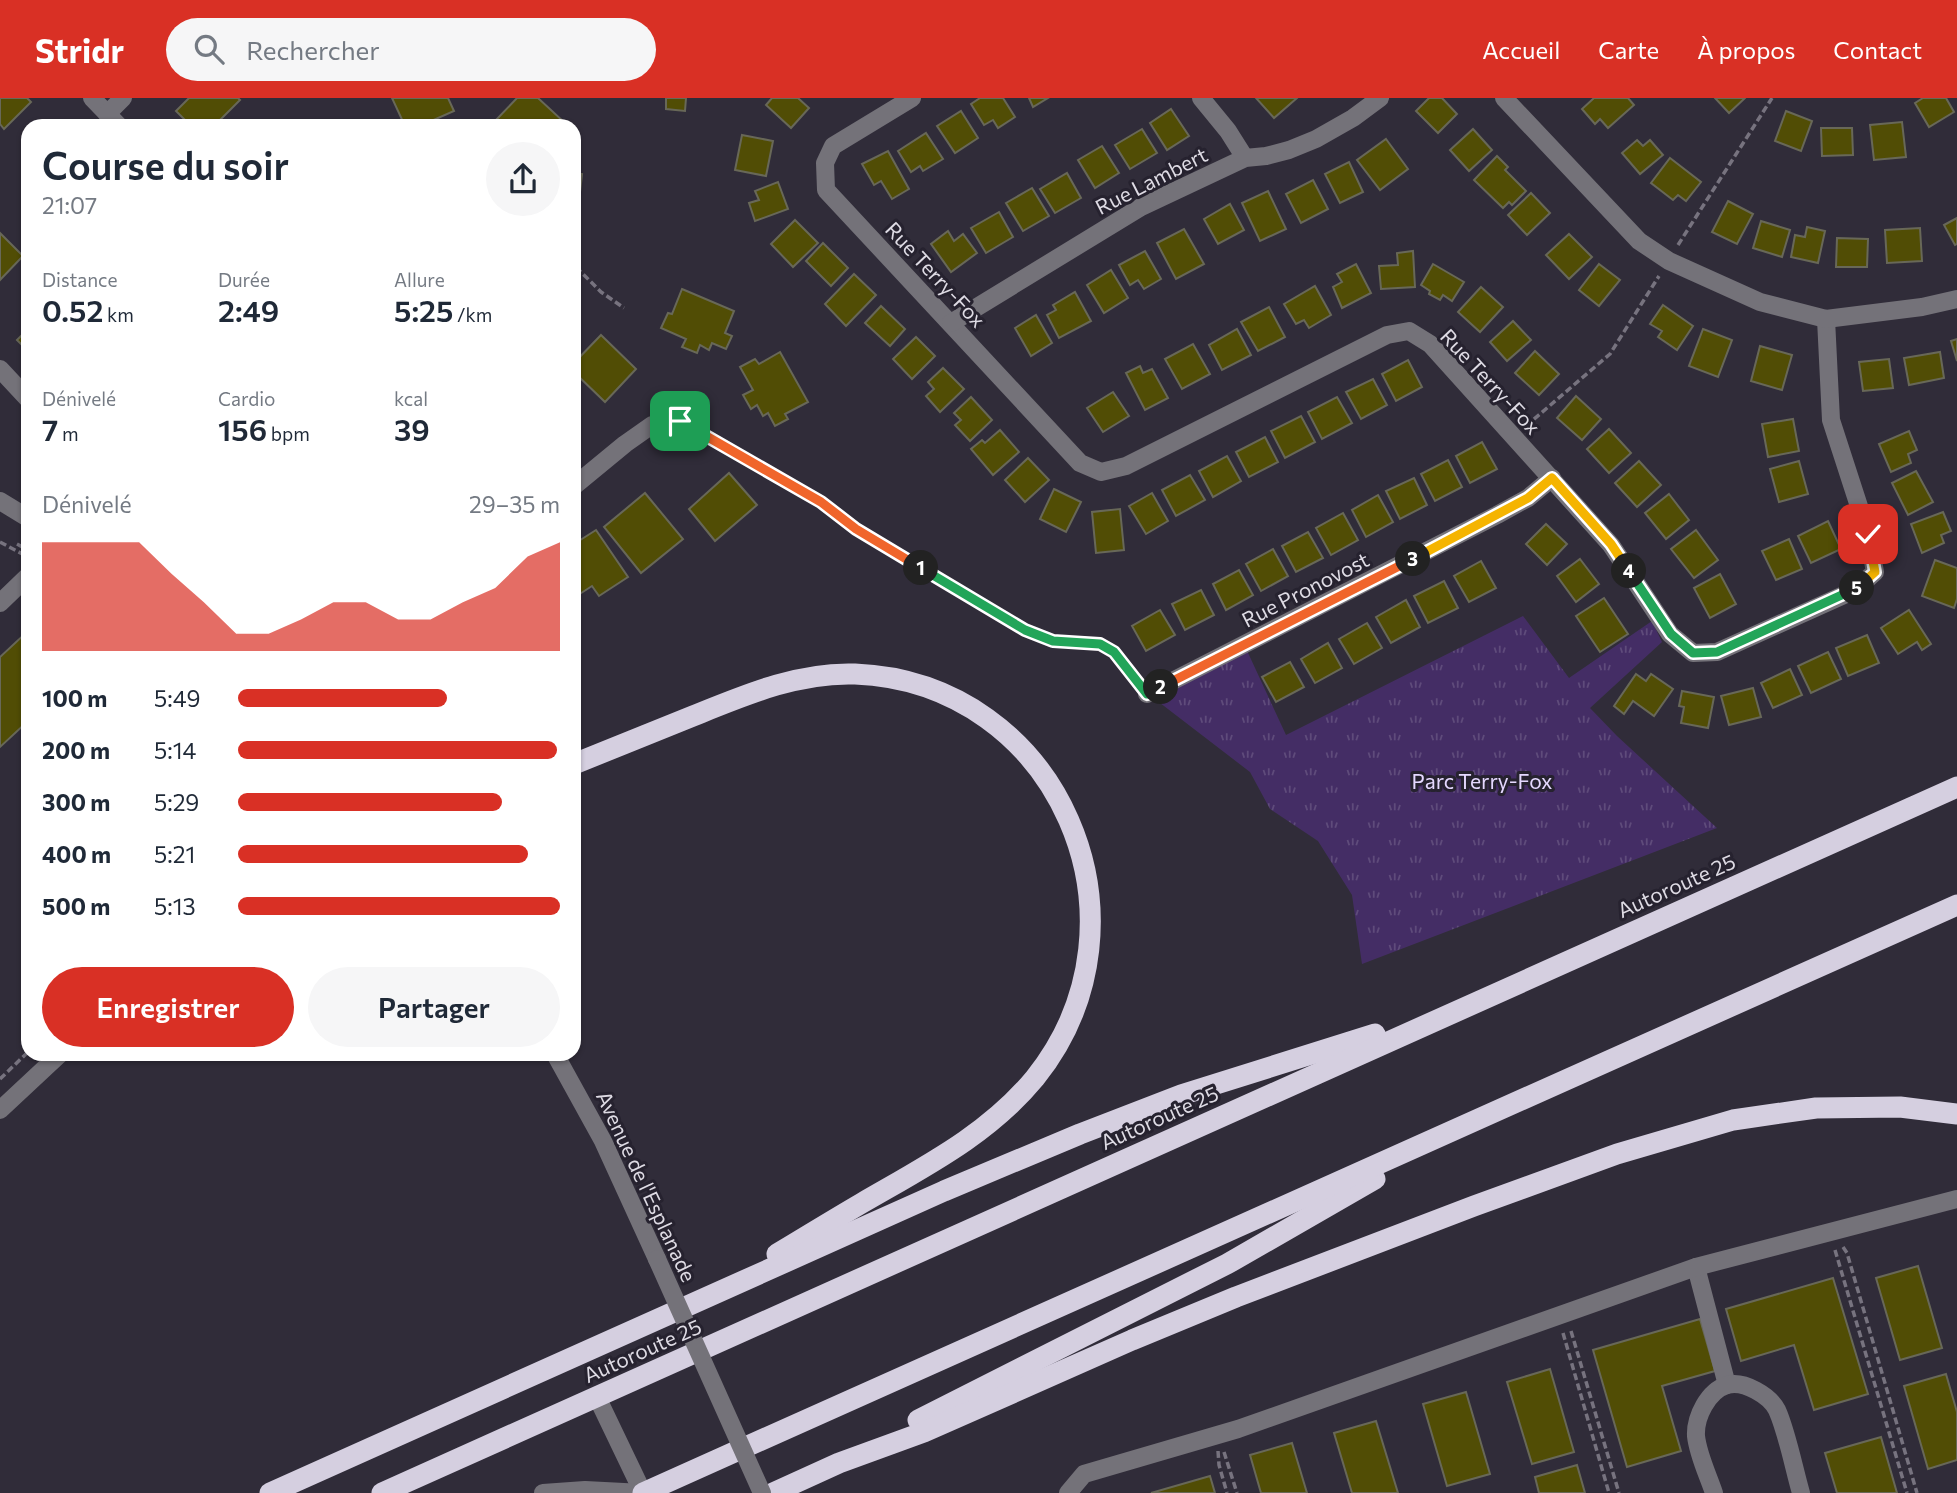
<!DOCTYPE html>
<html lang="fr">
<meta charset="utf-8">
<style>
body{margin:0;font-family:Commissioner,sans-serif;background:#f6f6f7;color:#1f2937;height:100vh;display:flex;flex-direction:column;font-size:26px;white-space:nowrap}
*{box-sizing:border-box;margin:0}
p{font-size:23px;color:#747a83}
.icon{flex:none;width:38px;height:38px;fill:none;stroke:currentColor;stroke-width:2;stroke-linecap:round;stroke-linejoin:round}
.map{position:relative;flex:1;overflow:hidden}
.panel{position:absolute;left:21px;top:21px;width:560px;height:942px;display:flex;flex-direction:column;background:#fff;border-radius:21px;box-shadow:0 2px 5px #0004}
.panel>*{flex:none}
.pin{position:absolute;display:grid;place-items:center;width:60px;height:60px;color:#fff;margin:-30px;border-radius:14px;box-shadow:0 4px 10px #0006}
.km{position:absolute;width:35px;height:35px;margin:-18px;border-radius:50%;background:#222;color:#fff;font-size:19px;line-height:35px;text-align:center}
.round{display:grid;place-items:center;flex:none;width:74px;height:74px;border-radius:37px;background:#f6f6f7}
.summary{display:flex;align-items:center;justify-content:space-between;height:119px;padding:0 21px}
h1{font-size:38px;font-weight:600;line-height:52px}
.metrics{display:grid;grid-template-columns:repeat(3,1fr);gap:10px;height:119px;padding:7px 21px}
.metrics div{display:grid;align-content:center}
.metrics b{font-size:30px;font-weight:600}
.metrics small{font-size:19px;font-weight:400}
.metrics p{font-size:19px}
.chart{height:196px;padding:14px 21px}
.chart p{display:flex;justify-content:space-between}
.chart svg{width:100%;height:126px;margin-top:7px;fill:#d93025;opacity:.7}
.action{display:flex;gap:14px;margin-top:auto;padding:14px 21px}
.action a{flex:1;height:80px;border-radius:42px;background:#d93025;color:#fff;font-size:28px;font-weight:600;line-height:80px;text-align:center}
.action a+a{background:#f6f6f7;color:#1f2937}
ul{padding:0 21px;list-style:none;font-size:23px}
li{display:grid;grid-template-columns:112px 84px 1fr;align-items:center;height:52px}
li i{height:18px;border-radius:9px;background:#d93025}
header{display:flex;align-items:center;gap:42px;box-sizing:border-box;height:98px;padding:0 35px;background:#d93025;color:#fff}
header strong{font-size:33px}
nav{display:flex;gap:38px;margin-inline-start:auto;font-size:24px}
.search{width:490px;height:63px;background:#f6f6f7;display:flex;align-items:center;gap:18px;box-sizing:border-box;padding:0 24px;border-radius:38px;color:#747a83;font-size:26px}
.map>svg:first-child{display:block}
.grass{fill:url(#grass-tufts)}
.building{fill:#514d05;stroke:#686858;stroke-width:2}
.lines{fill:none;stroke-linecap:round;stroke-linejoin:round}
.path{stroke:#77737f;stroke-width:3.5;stroke-dasharray:7 3.5;stroke-linecap:butt}
.minor{stroke:#747279;stroke-width:18}
.highway{stroke:#d5cfe0;stroke-width:21}
.minor-bridge{stroke:#747279;stroke-width:18}
.split-1-casing{stroke:#fff;stroke-width:14}
.split-2-casing{stroke:#fff;stroke-width:14}
.split-3-casing{stroke:#fff;stroke-width:14}
.split-4-casing{stroke:#fff;stroke-width:14}
.split-5-casing{stroke:#fff;stroke-width:14}
.split-6-casing{stroke:#fff;stroke-width:14}
.split-1{stroke:#f0652b;stroke-width:9}
.split-2{stroke:#22a559;stroke-width:9}
.split-3{stroke:#f0652b;stroke-width:9}
.split-4{stroke:#f5b400;stroke-width:9}
.split-5{stroke:#22a559;stroke-width:9}
.split-6{stroke:#f5b400;stroke-width:9}
.labels{text-anchor:middle;dominant-baseline:central;stroke-width:6;stroke-linejoin:round;paint-order:stroke}
.street-label{font-size:21px;fill:#dedbe4;stroke:#26222f}
.park-label{font-size:21px;fill:#e5d8ff;stroke:#26222f}
</style>
<header>
<strong>Stridr</strong>
<div class="search"><svg class="icon" aria-label="search" viewBox="0 0 24 24"><circle cx="10" cy="10" r="6"/><path d="M15 15l6 6"/></svg>Rechercher</div>
<nav><a>Accueil</a><a>Carte</a><a>À propos</a><a>Contact</a></nav>
</header>
<div class="map">
<svg width="1957" height="1395" viewBox="0 0 1957 1395">
<defs>
<pattern id="grass-tufts" width="24" height="20" patternUnits="userSpaceOnUse" patternTransform="scale(1.75)"><rect width="24" height="20" fill="#442d65"/><path d="M3 7l-1-3M5 7V3M7 7l1-3M15 17l-1-3M17 17v-4M19 17l1-3" fill="none" stroke="#5f4b7b"/></pattern>
</defs>
<rect width="100%" height="100%" fill="#302c39"/>
<polygon class="grass" points="1523,518 1569,580 1652,523 1662,544 1590,610 1617,638 1717,730 1362,866 1352,797 1318,743 1270,711 1250,674 1151,598 1243,544 1286,637"/>
<g class="building">
<polygon points="0,0 27,0 31,4 4,31 0,26"/>
<polygon points="189,0 238,0 240,2 214,28 191,28 176,13"/>
<polygon points="392,0 448,0 454,13 420,28 405,28"/>
<polygon points="517,0 538,0 564,24 561,28 503,28 496,22"/>
<polygon points="666,0 686,0 685,13 666,11"/>
<polygon points="772,0 798,0 809,10 791,30 766,7"/>
<polygon points="980,0 1003,0 1015,19 998,30 993,22 984,27 971,6"/>
<polygon points="1029,0 1048,0 1033,9"/>
<polygon points="1256,0 1297,0 1274,20"/>
<polygon points="1429,0 1442,0 1457,16 1438,35 1416,13"/>
<polygon points="1594,0 1628,0 1634,7 1608,30 1600,21 1595,26 1582,11"/>
<polygon points="1715,0 1745,0 1729,15"/>
<polygon points="1923,0 1946,0 1954,14 1929,29 1915,5"/>
<polygon points="1171,11 1189,38 1167,52 1150,25"/>
<polygon points="961,13 978,40 955,55 937,28"/>
<polygon points="1786,13 1812,23 1801,53 1775,43"/>
<polygon points="1902,24 1906,59 1874,62 1870,27"/>
<polygon points="1821,30 1852,30 1853,57 1822,58"/>
<polygon points="1142,31 1157,55 1130,71 1115,47"/>
<polygon points="1473,31 1492,52 1469,73 1450,52"/>
<polygon points="926,35 943,61 923,73 920,68 911,74 898,53"/>
<polygon points="742,37 773,43 766,78 735,72"/>
<polygon points="1386,41 1408,71 1380,92 1357,62"/>
<polygon points="1637,42 1643,48 1650,42 1663,57 1640,76 1622,55"/>
<polygon points="1102,48 1119,75 1095,90 1078,62"/>
<polygon points="888,53 909,91 892,101 881,83 874,87 862,66"/>
<polygon points="1497,58 1508,69 1505,72 1526,93 1512,107 1509,104 1503,110 1474,82"/>
<polygon points="1670,60 1701,84 1686,103 1678,97 1673,102 1651,85"/>
<polygon points="1349,64 1363,94 1340,105 1325,76"/>
<polygon points="574,75 582,76 576,130 574,130"/>
<polygon points="1067,75 1081,100 1055,115 1040,91"/>
<polygon points="1313,82 1328,111 1301,125 1286,96"/>
<polygon points="778,84 788,111 755,123 749,105 759,102 755,93"/>
<polygon points="1032,90 1049,118 1023,133 1006,105"/>
<polygon points="1268,93 1286,131 1260,143 1242,105"/>
<polygon points="1531,95 1550,115 1527,137 1508,117"/>
<polygon points="1728,103 1753,116 1737,146 1712,134"/>
<polygon points="1230,106 1244,132 1218,146 1204,121"/>
<polygon points="999,114 1013,139 986,155 971,130"/>
<polygon points="1957,120 1957,146 1955,147 1944,127"/>
<polygon points="795,122 818,145 793,169 771,146"/>
<polygon points="1761,123 1790,132 1782,159 1753,150"/>
<polygon points="1807,129 1825,133 1818,165 1791,159 1795,137 1805,139"/>
<polygon points="1920,130 1922,163 1887,165 1885,132"/>
<polygon points="1184,131 1204,166 1176,181 1157,145"/>
<polygon points="948,133 954,143 963,136 977,155 951,174 931,146"/>
<polygon points="0,135 23,158 0,182"/>
<polygon points="1569,136 1592,159 1569,181 1546,157"/>
<polygon points="1837,140 1868,141 1867,169 1836,169"/>
<polygon points="823,145 848,170 831,188 806,163"/>
<polygon points="1145,153 1161,181 1144,191 1138,182 1130,187 1119,167"/>
<polygon points="1413,153 1415,189 1381,191 1379,168 1398,167 1397,155"/>
<polygon points="1356,166 1371,195 1342,210 1333,189 1342,184 1337,176"/>
<polygon points="1433,166 1464,184 1452,203 1443,197 1440,202 1429,196 1430,193 1421,187"/>
<polygon points="1599,166 1620,182 1599,208 1579,192"/>
<polygon points="1111,172 1128,200 1104,215 1087,187"/>
<polygon points="854,176 876,197 846,228 825,206"/>
<polygon points="1315,188 1331,217 1309,230 1304,222 1296,226 1284,206"/>
<polygon points="1481,189 1503,209 1480,234 1458,214"/>
<polygon points="682,191 734,213 725,235 732,238 726,251 712,245 709,252 700,247 697,255 682,249 686,241 661,230 668,215 672,216"/>
<polygon points="1075,194 1091,223 1059,240 1047,217 1056,212 1053,207"/>
<polygon points="1663,207 1693,228 1677,252 1658,239 1662,233 1650,226"/>
<polygon points="881,208 905,231 890,248 865,225"/>
<polygon points="1269,209 1285,239 1258,253 1241,224"/>
<polygon points="1036,217 1052,245 1031,258 1015,230"/>
<polygon points="1513,223 1531,242 1507,263 1490,244"/>
<polygon points="28,231 28,253 17,242"/>
<polygon points="1237,231 1251,257 1222,272 1209,247"/>
<polygon points="1703,231 1732,242 1718,279 1689,268"/>
<polygon points="601,237 636,271 605,304 574,274 574,265"/>
<polygon points="916,239 935,258 912,281 893,261"/>
<polygon points="1957,241 1957,263 1951,243"/>
<polygon points="1193,246 1210,276 1182,291 1165,261"/>
<polygon points="1760,248 1792,257 1782,292 1751,283"/>
<polygon points="1535,253 1559,276 1539,297 1515,275"/>
<polygon points="780,254 808,304 785,316 788,321 775,328 768,315 763,318 757,307 751,311 743,297 753,292 740,269 755,261 759,266"/>
<polygon points="1940,254 1944,280 1909,287 1904,260"/>
<polygon points="1889,261 1893,290 1863,293 1859,264"/>
<polygon points="1408,262 1422,289 1396,303 1382,276"/>
<polygon points="1140,268 1143,275 1152,271 1168,300 1145,312 1126,275"/>
<polygon points="943,270 964,291 940,314 926,298 934,291 928,284"/>
<polygon points="1373,281 1387,307 1361,321 1346,294"/>
<polygon points="1113,294 1129,318 1103,334 1087,310"/>
<polygon points="1576,298 1601,321 1582,342 1557,320"/>
<polygon points="971,299 992,322 970,343 955,327 961,322 954,315"/>
<polygon points="1337,299 1352,325 1322,341 1308,314"/>
<polygon points="1301,318 1315,344 1285,360 1271,333"/>
<polygon points="1793,321 1799,353 1768,359 1762,326"/>
<polygon points="1609,331 1631,355 1609,375 1587,351"/>
<polygon points="1000,332 1019,354 993,377 971,351 982,342 985,345"/>
<polygon points="1909,333 1917,352 1908,356 1911,365 1891,374 1879,346"/>
<polygon points="1265,339 1278,364 1249,379 1236,354"/>
<polygon points="1482,344 1497,371 1470,385 1456,358"/>
<polygon points="1227,358 1241,383 1213,399 1199,373"/>
<polygon points="1028,360 1049,382 1025,404 1005,382"/>
<polygon points="1448,362 1462,389 1435,403 1421,376"/>
<polygon points="1639,363 1661,387 1637,409 1615,385"/>
<polygon points="1799,363 1808,396 1779,404 1770,371"/>
<polygon points="1916,373 1933,404 1908,417 1892,385"/>
<polygon points="729,375 757,407 715,443 689,411"/>
<polygon points="1190,377 1205,402 1176,418 1162,392"/>
<polygon points="1414,380 1427,407 1400,421 1386,393"/>
<polygon points="1054,391 1081,404 1066,434 1040,421"/>
<polygon points="645,395 683,441 641,475 604,429"/>
<polygon points="1152,395 1168,423 1146,436 1129,408"/>
<polygon points="1669,396 1689,422 1666,441 1645,415"/>
<polygon points="1378,397 1393,424 1366,439 1352,412"/>
<polygon points="1120,411 1124,452 1096,455 1092,414"/>
<polygon points="1943,414 1951,433 1941,437 1944,445 1922,455 1911,426"/>
<polygon points="1343,415 1358,442 1331,457 1316,430"/>
<polygon points="1828,423 1841,451 1811,465 1798,438"/>
<polygon points="1546,426 1567,446 1547,467 1526,446"/>
<polygon points="596,432 628,479 599,498 592,488 575,499 574,446"/>
<polygon points="1696,432 1718,462 1694,480 1671,451"/>
<polygon points="1308,434 1323,460 1296,474 1282,448"/>
<polygon points="1789,441 1802,471 1776,482 1762,453"/>
<polygon points="1273,451 1288,478 1261,493 1246,466"/>
<polygon points="1580,461 1599,486 1576,504 1557,478"/>
<polygon points="1935,462 1957,470 1957,501 1954,510 1922,498"/>
<polygon points="1481,463 1496,490 1469,504 1454,478"/>
<polygon points="1239,472 1253,497 1226,512 1213,486"/>
<polygon points="1720,476 1736,506 1710,520 1694,490"/>
<polygon points="1444,483 1458,510 1428,525 1414,498"/>
<polygon points="1201,492 1214,517 1185,532 1172,506"/>
<polygon points="1604,500 1628,536 1600,554 1576,518"/>
<polygon points="1406,502 1420,529 1391,545 1376,519"/>
<polygon points="1160,512 1175,537 1146,553 1132,528"/>
<polygon points="1909,512 1931,546 1922,552 1917,544 1898,556 1881,530"/>
<polygon points="1367,525 1382,550 1354,566 1339,541"/>
<polygon points="28,533 28,623 0,649 0,559"/>
<polygon points="1867,537 1879,565 1848,578 1836,550"/>
<polygon points="1328,545 1342,570 1315,585 1301,561"/>
<polygon points="1828,554 1841,581 1811,595 1798,568"/>
<polygon points="1290,564 1304,589 1276,604 1262,579"/>
<polygon points="1790,571 1802,597 1773,610 1761,585"/>
<polygon points="1636,576 1646,583 1651,576 1673,591 1654,618 1633,603 1624,616 1614,608"/>
<polygon points="1753,590 1761,619 1729,627 1721,598"/>
<polygon points="1682,593 1714,599 1708,630 1681,625 1684,609 1679,608"/>
<polygon points="1918,1168 1942,1250 1900,1262 1876,1180"/>
<polygon points="1833,1180 1868,1296 1814,1312 1794,1247 1741,1263 1726,1211"/>
<polygon points="1700,1221 1715,1273 1662,1288 1681,1353 1627,1369 1593,1252"/>
<polygon points="1550,1271 1574,1354 1532,1366 1507,1284"/>
<polygon points="1946,1276 1957,1314 1957,1362 1928,1371 1904,1288"/>
<polygon points="1466,1294 1490,1376 1447,1388 1423,1306"/>
<polygon points="1376,1323 1398,1395 1352,1395 1334,1335"/>
<polygon points="1881,1339 1897,1395 1837,1395 1825,1355"/>
<polygon points="1292,1345 1307,1395 1261,1395 1250,1357"/>
<polygon points="1577,1367 1585,1395 1539,1395 1535,1379"/>
<polygon points="1210,1378 1215,1395 1151,1395"/>
</g>
<g class="lines">
<g class="path">
<polyline points="1678,147 1772,0"/>
<polyline points="576,169 601,194 624,210"/>
<polyline points="1526,328 1610,256 1659,178"/>
<polyline points="694,331 821,404 856,431 1025,532 1053,543 1100,546 1114,554 1137,583"/>
<polyline points="0,444 28,459"/>
<polyline points="17,446 28,452"/>
<polyline points="0,981 28,954"/>
<polyline points="1843,1149 1847,1155 1917,1395"/>
<polyline points="1835,1152 1907,1395"/>
<polyline points="1571,1233 1619,1395"/>
<polyline points="1563,1235 1609,1395"/>
<polyline points="1218,1353 1219,1367 1227,1395"/>
<polyline points="1224,1354 1237,1395"/>
</g>
<g class="minor">
<polyline points="92,0 119,28"/>
<polyline points="912,0 833,48 825,65 826,92 1080,365 1101,374 1126,368 1387,237 1409,233 1430,246 1611,447 1670,536 1693,555 1717,554 1855,492 1875,474 1868,436 1831,322 1826,221"/>
<polyline points="1201,0 1228,33 1245,60"/>
<polyline points="1504,0 1639,143 1669,163 1760,204 1826,221 1922,209 1957,201"/>
<polyline points="107,16 123,0"/>
<polyline points="951,225 1141,109 1245,60 1266,58 1289,52 1316,41 1353,20 1380,0"/>
<polyline points="0,271 28,301"/>
<polyline points="574,388 625,346 652,327 680,322"/>
<polyline points="0,403 28,420"/>
<polyline points="0,505 28,478"/>
<polyline points="1147,596 1497,417 1528,400 1552,380"/>
<polyline points="555,956 603,1043 657,1161"/>
<polyline points="0,1012 60,956"/>
<polyline points="1696,1169 1727,1287"/>
<polyline points="597,1299 643,1395"/>
<polyline points="543,1395 585,1392 643,1395"/>
<polyline points="1068,1395 1084,1376 1238,1331 1696,1169 1957,1101"/>
<path d="M1714 1395C1708 1377 1698 1357 1696 1338 1695 1319 1708 1293 1727 1287 1744 1282 1770 1298 1777 1312 1787 1334 1794 1371 1801 1395"/>
</g>
<g class="highway">
<path d="M574 666C614 650 653 634 693 618 745 597 798 574 855 576 1059 584 1161 823 1035 980 988 1037 924 1069 862 1105 833 1122 805 1139 777 1156"/>
<polyline points="918,1322 1227,1166 1375,1081"/>
<polyline points="270,1395 944,1093 1080,1036 1181,997 1375,936"/>
<polyline points="382,1395 1957,689"/>
<polyline points="643,1395 1957,807"/>
<polyline points="773,1395 839,1365 924,1334 1132,1242 1236,1199 1474,1108 1617,1056 1733,1022 1816,1010 1900,1009 1957,1016"/>
</g>
<polyline class="minor-bridge" points="657,1161 762,1395"/>
</g>
<g class="lines">
<g class="split-1-casing">
<polyline id="split-1" points="680,323 821,404 856,431 921,470"/>
</g>
<g class="split-2-casing">
<polyline id="split-2" points="921,470 1025,532 1053,543 1100,546 1114,554 1147,596 1161,589"/>
</g>
<g class="split-3-casing">
<polyline id="split-3" points="1161,589 1413,461"/>
</g>
<g class="split-4-casing">
<polyline id="split-4" points="1413,461 1528,400 1552,380 1611,446 1629,473"/>
</g>
<g class="split-5-casing">
<polyline id="split-5" points="1629,473 1671,536 1693,555 1717,554 1857,490"/>
</g>
<g class="split-6-casing">
<polyline id="split-6" points="1857,490 1875,474 1868,436"/>
</g>
<use href="#split-1" class="split-1"/>
<use href="#split-2" class="split-2"/>
<use href="#split-3" class="split-3"/>
<use href="#split-4" class="split-4"/>
<use href="#split-5" class="split-5"/>
<use href="#split-6" class="split-6"/>
</g>
<g class="labels">
<g class="street-label">
<text transform="translate(1151 82) rotate(-27)">Rue Lambert</text>
<text transform="translate(936 176) rotate(47)">Rue Terry-Fox</text>
<text transform="translate(1491 283) rotate(47)">Rue Terry-Fox</text>
<text transform="translate(1305 491) rotate(-27)">Rue Pronovost</text>
<text transform="translate(1676 787) rotate(-24)">Autoroute 25</text>
<text transform="translate(1159 1019) rotate(-24)">Autoroute 25</text>
<text transform="translate(647 1088) rotate(65)">Avenue de l'Esplanade</text>
<text transform="translate(642 1252) rotate(-24)">Autoroute 25</text>
</g>
<g class="park-label">
<text x="1482" y="682">Parc Terry-Fox</text>
</g>
</g>
</svg>
<div class="pin" style="left:680px;top:323px;background:#1e9e55"><svg class="icon" aria-label="arrive" viewBox="0 0 24 24"><path d="M6 21V4h12l-3 4 3 4H6"/></svg></div>
<div class="pin" style="left:1868px;top:436px;background:#d93025"><svg class="icon" aria-label="check" viewBox="0 0 24 24"><path d="M5 12l5 5 9-10"/></svg></div>
<b class="km" style="left:921px;top:470px">1</b>
<b class="km" style="left:1161px;top:589px">2</b>
<b class="km" style="left:1413px;top:461px">3</b>
<b class="km" style="left:1629px;top:473px">4</b>
<b class="km" style="left:1857px;top:490px">5</b>
<section class="panel">
<div class="summary"><div><h1>Course du soir</h1><p>21:07</p></div><a class="round"><svg class="icon" aria-label="share" viewBox="0 0 24 24"><path d="M12 15V3M7 8l5-5 5 5M5 13v7h14v-7"/></svg></a></div>
<div class="metrics">
<div><p>Distance</p><b>0.52<small> km</small></b></div>
<div><p>Durée</p><b>2:49</b></div>
<div><p>Allure</p><b>5:25<small> /km</small></b></div>
</div>
<div class="metrics">
<div><p>Dénivelé</p><b>7<small> m</small></b></div>
<div><p>Cardio</p><b>156<small> bpm</small></b></div>
<div><p>kcal</p><b>39</b></div>
</div>
<div class="chart"><p><span>Dénivelé</span>29–35 m</p>
<svg viewBox="0 0 160 44" preserveAspectRatio="none"><path d="M0 44V6L10 6L20 6L30 6L40 17L50 27L60 38L70 38L80 33L90 27L100 27L110 33L120 33L130 27L140 22L150 11L160 6V44z"/></svg>
</div>
<ul>
<li><b>100 m</b>5:49<i style="width:65%"></i></li>
<li><b>200 m</b>5:14<i style="width:99%"></i></li>
<li><b>300 m</b>5:29<i style="width:82%"></i></li>
<li><b>400 m</b>5:21<i style="width:90%"></i></li>
<li><b>500 m</b>5:13<i style="width:100%"></i></li>
</ul>
<div class="action"><a>Enregistrer</a><a>Partager</a></div>
</section>
</div>
